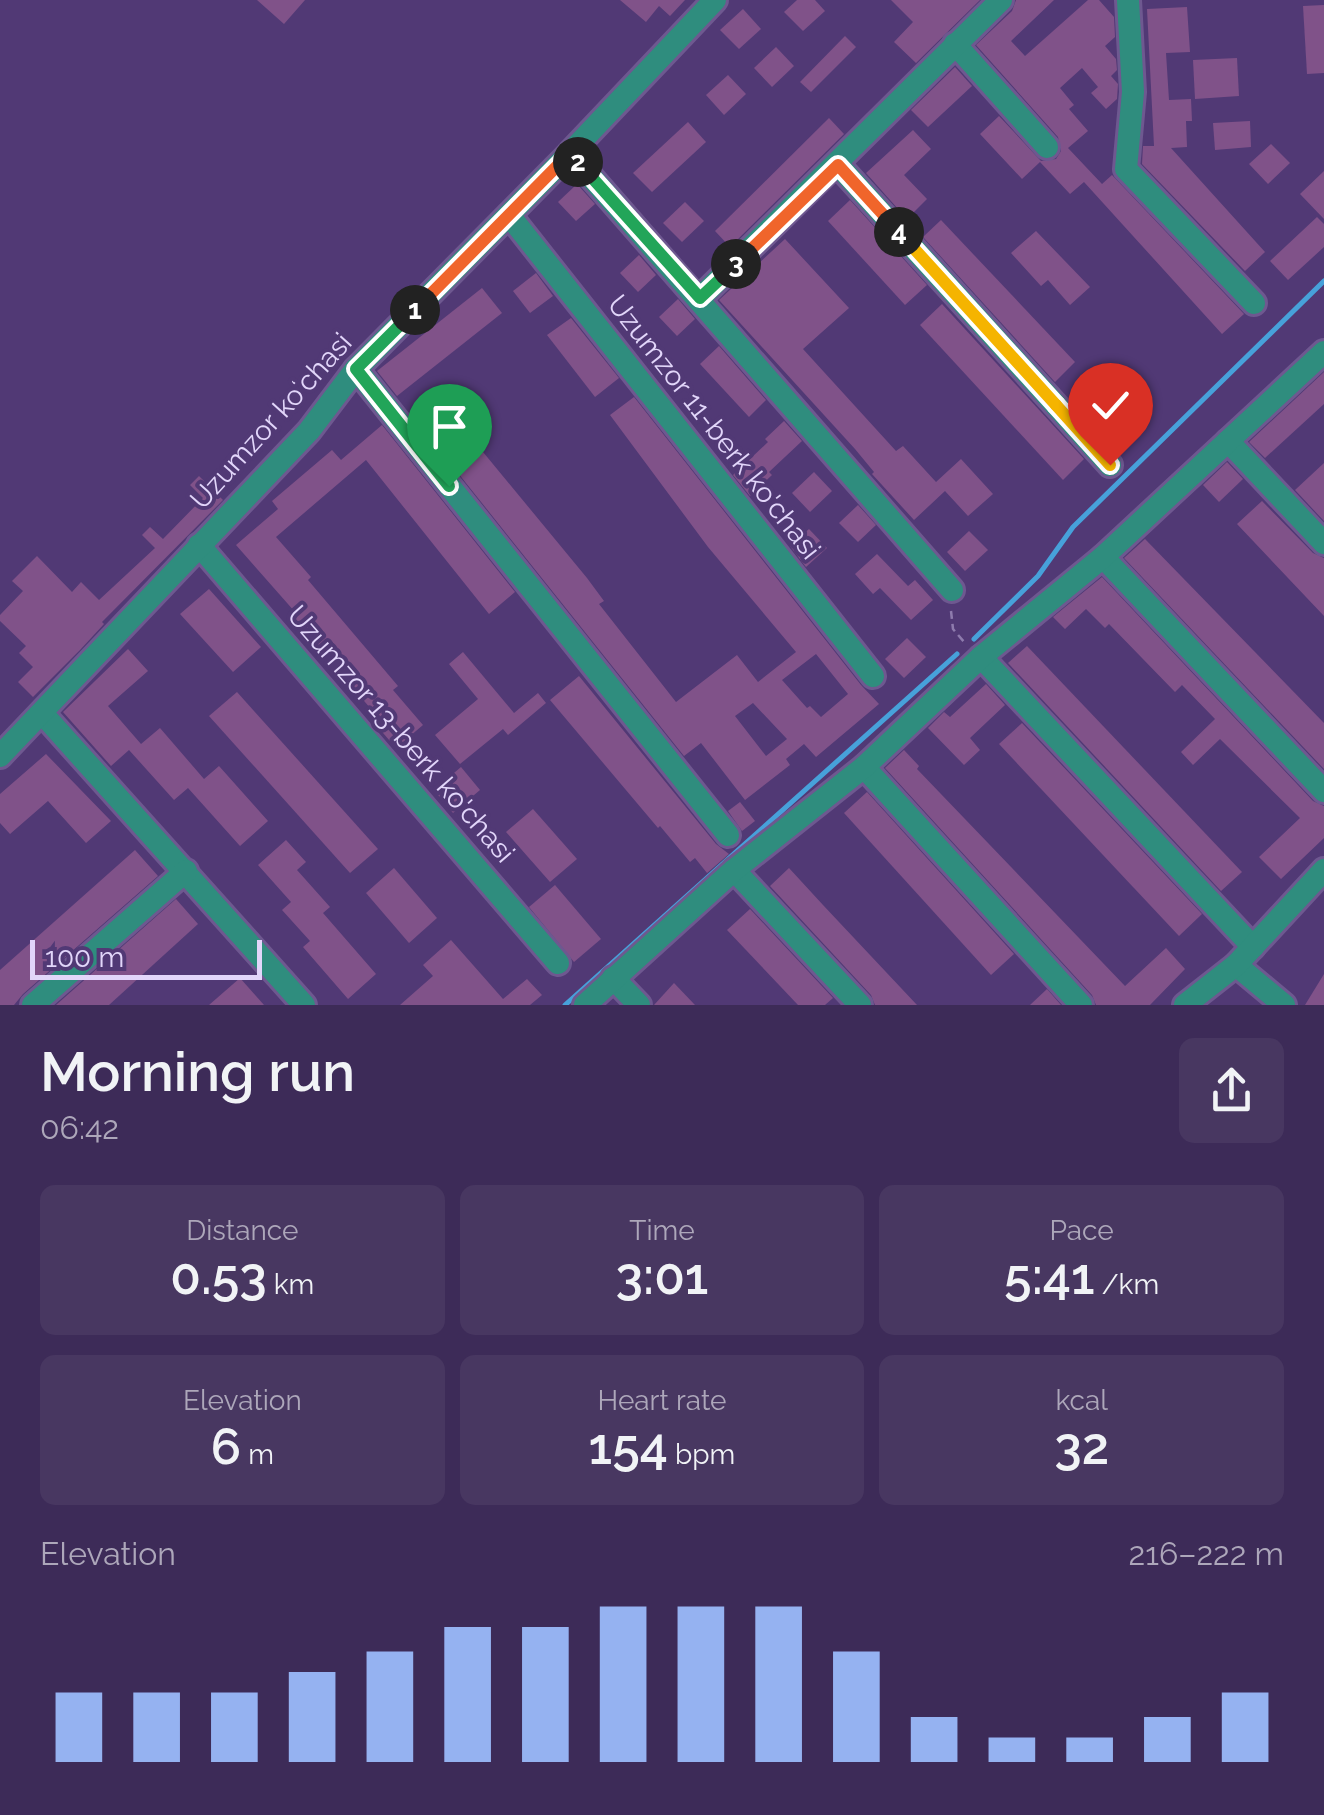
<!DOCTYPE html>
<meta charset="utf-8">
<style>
body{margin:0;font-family:Raleway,sans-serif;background:#483761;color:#f1f3f6;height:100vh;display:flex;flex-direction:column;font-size:38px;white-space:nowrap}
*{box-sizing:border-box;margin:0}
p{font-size:32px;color:#ada7ba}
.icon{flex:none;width:55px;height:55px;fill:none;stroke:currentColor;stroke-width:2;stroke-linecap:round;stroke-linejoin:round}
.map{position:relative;height:1005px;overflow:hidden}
.details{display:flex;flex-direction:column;background:#3d2b58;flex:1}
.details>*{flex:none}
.scale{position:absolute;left:30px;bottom:25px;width:232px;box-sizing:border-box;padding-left:10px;border:5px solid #e2d6fa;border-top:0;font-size:28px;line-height:35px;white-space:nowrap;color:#e2d6fa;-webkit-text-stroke:8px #513975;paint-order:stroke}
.pin{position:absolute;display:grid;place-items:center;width:85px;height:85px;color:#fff;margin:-102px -42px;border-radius:50% 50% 50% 0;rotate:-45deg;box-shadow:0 0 10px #0007}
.pin .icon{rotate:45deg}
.km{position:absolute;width:50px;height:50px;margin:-25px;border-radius:50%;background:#222;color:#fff;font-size:28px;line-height:50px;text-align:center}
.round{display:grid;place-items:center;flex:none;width:105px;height:105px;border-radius:15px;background:#483761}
.summary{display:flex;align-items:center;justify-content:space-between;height:170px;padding:0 40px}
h1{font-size:55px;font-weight:600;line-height:75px}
.stats{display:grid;grid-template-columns:repeat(3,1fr);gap:15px;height:170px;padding:10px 40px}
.stats div{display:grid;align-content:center;border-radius:15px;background:#483761;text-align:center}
.stats b{font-size:50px;font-weight:600}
.stats small{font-size:28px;font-weight:400}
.stats p{font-size:28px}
.chart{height:280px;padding:20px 40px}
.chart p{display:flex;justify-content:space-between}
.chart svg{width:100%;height:180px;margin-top:10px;stroke:#95b2f1;stroke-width:6}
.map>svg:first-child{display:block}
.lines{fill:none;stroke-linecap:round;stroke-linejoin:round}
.stream{stroke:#47a1da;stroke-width:5}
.building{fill:#805289;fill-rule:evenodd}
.minor-casing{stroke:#6e5890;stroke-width:28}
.path{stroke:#8e7bad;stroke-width:2.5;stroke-dasharray:8 5;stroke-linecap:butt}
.minor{stroke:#2f8d7e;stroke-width:22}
.split-1-casing{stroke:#fff;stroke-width:20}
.split-2-casing{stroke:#fff;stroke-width:20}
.split-3-casing{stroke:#fff;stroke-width:20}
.split-4-casing{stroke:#fff;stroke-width:20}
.split-5-casing{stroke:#fff;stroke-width:20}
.split-6-casing{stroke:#fff;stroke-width:20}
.split-1{stroke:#22a559;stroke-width:12}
.split-2{stroke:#f0652b;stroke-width:12}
.split-3{stroke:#22a559;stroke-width:12}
.split-4{stroke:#f0652b;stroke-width:12}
.split-5{stroke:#f5b400;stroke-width:12}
.split-6{stroke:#f5b400;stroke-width:12}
.labels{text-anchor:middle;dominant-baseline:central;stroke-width:8;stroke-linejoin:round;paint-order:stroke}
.street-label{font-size:28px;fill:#e2d6fa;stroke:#513975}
</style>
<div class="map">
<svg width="1324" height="1005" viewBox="0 0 1324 1005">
<rect width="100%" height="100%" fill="#513975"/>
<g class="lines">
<g class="stream">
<polyline points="974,639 1038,576 1073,527 1324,281"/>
<polyline points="565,1005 957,654"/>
</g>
</g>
<g class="building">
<polygon points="257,0 305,0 284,24"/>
<polygon points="620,0 685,0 670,16 659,6 646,22"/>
<polygon points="797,0 815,0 825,11 803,31 784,12"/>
<polygon points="891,0 980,0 916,63 894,42 913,22"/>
<polygon points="1016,0 1054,0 1011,41 1025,56 1088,0 1099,0 1114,17 1115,37 1105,46 1116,59 1117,70 1111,76 1118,84 1117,99 1106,109 1091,93 1098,87 1082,68 1060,88 1074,105 1069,109 1088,131 1068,148 1102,184 1112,175 1244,314 1222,334 1084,182 1070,194 1040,162 1022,179 980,134 999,116 1041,161 1056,159 1061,151 1058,137 976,45 1012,11"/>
<polygon points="1324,5 1324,73 1307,74 1303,6"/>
<polygon points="1187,7 1190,52 1166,53 1169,100 1191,99 1192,121 1186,121 1187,147 1171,148 1265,252 1245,271 1142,164 1143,146 1154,146 1147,9"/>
<polygon points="743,9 761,29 739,49 720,30"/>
<polygon points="845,36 856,47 811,92 800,82"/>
<polygon points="776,47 794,66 772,87 754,68"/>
<polygon points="1237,58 1239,96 1195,99 1193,60"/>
<polygon points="955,67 972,86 928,127 911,110"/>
<polygon points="728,75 746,94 724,115 706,95"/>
<polygon points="829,118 844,134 730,247 715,231"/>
<polygon points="1250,121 1251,147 1215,150 1213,123"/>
<polygon points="688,122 706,142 652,192 633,173"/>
<polygon points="913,130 931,149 904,175 927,199 907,219 866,173"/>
<polygon points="1271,144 1290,163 1268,184 1249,164"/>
<polygon points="1324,171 1324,219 1300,194"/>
<polygon points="577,184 595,204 576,221 558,202"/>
<polygon points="850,200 927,285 905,305 828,221"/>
<polygon points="685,202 704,221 682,242 663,223"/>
<polygon points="1317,217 1324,224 1324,247 1288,280 1270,261"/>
<polygon points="941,220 1075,362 1055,382 923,237"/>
<polygon points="1036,231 1090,287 1070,305 1048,280 1041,286 1011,253"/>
<polygon points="785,239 849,308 803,349 896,451 903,446 936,482 961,459 993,494 968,516 945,491 914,520 872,474 874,472 855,449 719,300"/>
<polygon points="639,255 656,275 638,292 620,273"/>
<polygon points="536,273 553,296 530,313 513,291"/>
<polygon points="482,288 502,313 397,396 377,371"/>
<polygon points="678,299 695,319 677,336 659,317"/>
<polygon points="942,304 1084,459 1063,480 920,325"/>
<polygon points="571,318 619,378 595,397 547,335"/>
<polygon points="719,346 766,400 749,417 700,364"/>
<polygon points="1324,372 1324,404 1265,458 1249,442"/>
<polygon points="1096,385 1114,405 1093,424 1076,405"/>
<path d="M634 397 861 685 879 704 816 757 804 744 786 759 790 765 745 800 701 743 684 756 430 438 455 418 587 578 604 601 599 604 676 702 737 655 758 682 796 652 708 547 610 415ZM816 654 848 694 821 717 810 706 807 708 782 680ZM753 703 787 739 766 756 735 716Z"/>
<polygon points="784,421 802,441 769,472 772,475 750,496 733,475 768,442 765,439"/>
<polygon points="382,425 515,592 489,614 366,460 276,537 311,577 308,580 398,686 393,690 423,725 396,748 377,726 382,722 291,615 295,612 236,545 278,509 272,501 332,450 341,460"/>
<polygon points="1227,462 1243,479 1219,502 1203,485"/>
<polygon points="1324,463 1324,521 1295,490"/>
<polygon points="814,472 832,491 810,512 792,493"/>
<polygon points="199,476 223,500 102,622 104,624 80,650 33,697 18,682 33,667 19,653 26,646 0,621 0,615 23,591 12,581 37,556 72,592 81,582 99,600 155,548 142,535 150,527 163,539 203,498 190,485"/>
<polygon points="1262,501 1313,553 1324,558 1324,616 1237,524"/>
<polygon points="858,505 876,525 858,542 839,523"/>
<polygon points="809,529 827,548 806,567 790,546"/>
<polygon points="969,531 988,550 965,571 947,552"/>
<polygon points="1145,539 1324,723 1324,769 1124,558"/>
<polygon points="877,554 908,586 915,580 933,600 911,620 880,588 873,594 855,574"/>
<polygon points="1102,577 1313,801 1324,806 1324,838 1281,879 1259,857 1300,818 1220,739 1193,765 1181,752 1215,719 1182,685 1175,692 1109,624 1105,628 1086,609 1065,629 1053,617"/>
<polygon points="209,589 261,647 233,672 180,614"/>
<polygon points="907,638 926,657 904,678 885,659"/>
<polygon points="1027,646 1242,872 1221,891 1008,663"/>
<polygon points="128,649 148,671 108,706 141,744 160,728 204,779 219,766 268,821 240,846 188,788 174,800 129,750 111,766 63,712"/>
<polygon points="463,652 514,713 538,693 546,703 508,735 503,729 460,764 435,735 478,699 449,664"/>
<polygon points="579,676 716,844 729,854 707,873 695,858 690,862 660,826 658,828 550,700"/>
<polygon points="986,684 1005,705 970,738 980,750 964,765 928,728 944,712 950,717"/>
<polygon points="237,692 378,849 350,873 209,716"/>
<polygon points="1022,723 1202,914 1179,936 999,744"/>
<polygon points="904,750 919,766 917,769 1125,986 1166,948 1185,969 1150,1005 1096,1005 1092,995 885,768"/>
<polygon points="46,754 111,821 86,843 48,801 10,834 0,823 0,794"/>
<polygon points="461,767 480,790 453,813 434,790"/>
<polygon points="867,792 1014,954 991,975 844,813"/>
<polygon points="740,802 755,821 742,831 728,811"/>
<polygon points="533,809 577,859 550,882 506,832"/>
<polygon points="286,840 306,862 297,870 330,907 323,913 376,974 348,999 303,947 310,941 282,910 291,902 258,865"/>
<polygon points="135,850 158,876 23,994 14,1005 0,1005 0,970"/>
<polygon points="394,868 437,918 409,943 366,893"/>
<polygon points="789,868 823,905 917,1005 875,1005 871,995 770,886"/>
<polygon points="555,885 601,939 574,962 529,907"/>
<polygon points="176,899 198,924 109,1005 56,1005"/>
<polygon points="750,909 833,998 825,1005 798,1005 727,930"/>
<polygon points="451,940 503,999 527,979 542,995 530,1005 400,1005 433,976 423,965"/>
<polygon points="1324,974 1324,1005 1305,1005"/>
<polygon points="240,978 264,1005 209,1005"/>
<polygon points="674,983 695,1005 654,1005"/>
<polygon points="1047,989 1061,1005 1030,1005"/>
</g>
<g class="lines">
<g class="minor-casing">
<g id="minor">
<polyline points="1128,0 1133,92 1126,169 1254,303"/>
<polyline points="955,44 1047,147"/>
<polyline points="570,153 952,590"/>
<polyline points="838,165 1110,465"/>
<polyline points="509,215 873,676"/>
<polyline points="700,298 1001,0"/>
<polyline points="356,369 728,835"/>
<polyline points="1228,441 1324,543"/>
<polyline points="199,545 558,963"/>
<polyline points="1103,557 1324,791"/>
<polyline points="981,657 1253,947"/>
<polyline points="42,713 304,1005"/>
<polyline points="0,756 309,431 356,369 570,153 715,0"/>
<polyline points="864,767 1081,1005"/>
<polyline points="734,870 860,1005"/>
<polyline points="1236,965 1284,1005"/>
<polyline points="613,978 639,1005"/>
<polyline points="33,1005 186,871"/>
<polyline points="585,1005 734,870 864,767 981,657 1103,557 1324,352"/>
<polyline points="1185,1005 1236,965 1324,870"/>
</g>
</g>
<polyline class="path" points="951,611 953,629 965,643"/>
<use href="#minor" class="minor"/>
</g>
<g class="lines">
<g class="split-1-casing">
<polyline id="split-1" points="415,310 356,369 449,486"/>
</g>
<g class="split-2-casing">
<polyline id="split-2" points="415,310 570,153 578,162"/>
</g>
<g class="split-3-casing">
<polyline id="split-3" points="578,162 700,298 736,264"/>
</g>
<g class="split-4-casing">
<polyline id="split-4" points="736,264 838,165 899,232"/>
</g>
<g class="split-5-casing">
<polyline id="split-5" points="899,232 1056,405"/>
</g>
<g class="split-6-casing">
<polyline id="split-6" points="1056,405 1110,465"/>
</g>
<use href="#split-1" class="split-1"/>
<use href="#split-2" class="split-2"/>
<use href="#split-3" class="split-3"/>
<use href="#split-4" class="split-4"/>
<use href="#split-5" class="split-5"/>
<use href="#split-6" class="split-6"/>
</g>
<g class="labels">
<g class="street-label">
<text transform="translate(271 421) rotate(-48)">Uzumzor koʻchasi</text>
<text transform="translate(714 427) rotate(52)">Uzumzor 11-berk ko'chasi</text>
<text transform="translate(401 734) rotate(49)">Uzumzor 13-berk ko'chasi</text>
</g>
</g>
</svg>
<div class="scale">100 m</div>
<div class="pin" style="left:449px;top:486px;background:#1e9e55"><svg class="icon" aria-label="arrive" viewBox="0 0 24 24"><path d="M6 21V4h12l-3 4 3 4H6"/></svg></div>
<div class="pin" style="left:1110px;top:465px;background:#d93025"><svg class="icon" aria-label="check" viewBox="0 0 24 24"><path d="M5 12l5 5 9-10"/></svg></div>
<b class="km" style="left:415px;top:310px">1</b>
<b class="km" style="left:578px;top:162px">2</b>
<b class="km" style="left:736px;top:264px">3</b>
<b class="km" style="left:899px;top:232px">4</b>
</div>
<section class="details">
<div class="summary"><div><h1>Morning run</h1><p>06:42</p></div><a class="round"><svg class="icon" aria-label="share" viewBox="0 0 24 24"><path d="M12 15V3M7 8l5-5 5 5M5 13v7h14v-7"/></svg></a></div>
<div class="stats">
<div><p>Distance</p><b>0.53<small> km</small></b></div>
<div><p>Time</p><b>3:01</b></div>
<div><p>Pace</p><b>5:41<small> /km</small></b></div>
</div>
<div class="stats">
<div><p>Elevation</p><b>6<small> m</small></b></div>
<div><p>Heart rate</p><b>154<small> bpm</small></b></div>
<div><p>kcal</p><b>32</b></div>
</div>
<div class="chart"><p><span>Elevation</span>216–222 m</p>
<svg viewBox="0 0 160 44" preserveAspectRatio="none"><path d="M5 44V27M15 44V27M25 44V27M35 44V22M45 44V17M55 44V11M65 44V11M75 44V6M85 44V6M95 44V6M105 44V17M115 44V33M125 44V38M135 44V38M145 44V33M155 44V27"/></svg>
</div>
</section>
